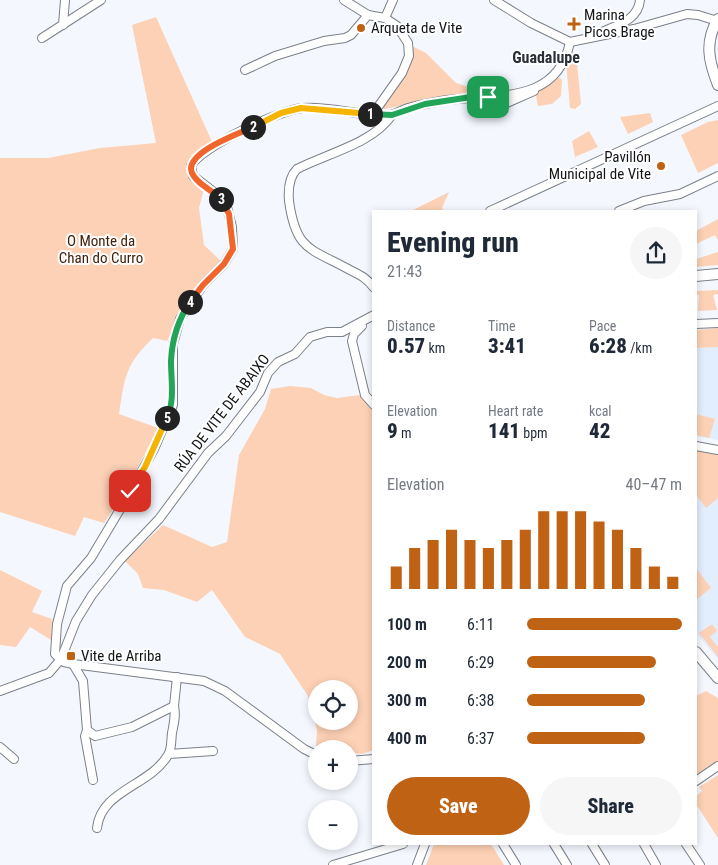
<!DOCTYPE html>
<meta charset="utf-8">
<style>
body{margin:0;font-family:"Roboto Condensed",sans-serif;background:#f6f6f7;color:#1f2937;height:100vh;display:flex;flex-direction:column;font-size:19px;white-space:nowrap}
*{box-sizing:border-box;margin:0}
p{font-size:16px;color:#747a83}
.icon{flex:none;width:28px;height:28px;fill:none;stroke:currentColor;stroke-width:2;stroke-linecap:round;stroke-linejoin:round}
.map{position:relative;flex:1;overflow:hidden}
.sheet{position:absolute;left:372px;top:210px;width:325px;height:635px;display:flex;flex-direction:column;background:#fff;border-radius:0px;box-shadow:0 2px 8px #0003}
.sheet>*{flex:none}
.buttons{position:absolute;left:308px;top:680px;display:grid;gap:10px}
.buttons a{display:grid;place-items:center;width:50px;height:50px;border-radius:50%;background:#fff;box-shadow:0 2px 8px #0003;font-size:25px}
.pin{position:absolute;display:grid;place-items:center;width:42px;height:42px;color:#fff;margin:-21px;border-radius:10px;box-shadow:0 2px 8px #0006}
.km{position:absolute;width:25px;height:25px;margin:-12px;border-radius:50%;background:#222;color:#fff;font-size:14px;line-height:25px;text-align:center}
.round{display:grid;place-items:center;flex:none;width:52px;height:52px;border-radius:26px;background:#f6f6f7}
.headline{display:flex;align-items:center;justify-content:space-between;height:85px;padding:0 15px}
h1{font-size:28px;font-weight:800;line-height:38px}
.metrics{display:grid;grid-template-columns:repeat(3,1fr);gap:8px;height:85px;padding:5px 15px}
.metrics div{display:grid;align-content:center}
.metrics b{font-size:21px;font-weight:800}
.metrics small{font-size:14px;font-weight:400}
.metrics p{font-size:14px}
.chart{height:140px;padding:10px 15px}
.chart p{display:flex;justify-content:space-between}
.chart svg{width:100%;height:90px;margin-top:5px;stroke:#bf6214;stroke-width:6}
.cta{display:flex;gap:10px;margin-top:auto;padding:10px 15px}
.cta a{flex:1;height:58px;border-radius:30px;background:#bf6214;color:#fff;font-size:20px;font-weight:800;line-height:58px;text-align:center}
.cta a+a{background:#f6f6f7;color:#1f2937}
ul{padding:0 15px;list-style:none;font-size:16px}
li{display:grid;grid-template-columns:80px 60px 1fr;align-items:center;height:38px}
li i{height:12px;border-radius:6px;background:#bf6214}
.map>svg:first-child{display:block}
.built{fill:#e2edfe}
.green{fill:#fdd1b5;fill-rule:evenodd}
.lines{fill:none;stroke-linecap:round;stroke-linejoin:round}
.street-casing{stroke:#7b818a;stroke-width:10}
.secondary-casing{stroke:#7b818a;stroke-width:12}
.street{stroke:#fff;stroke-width:8}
.secondary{stroke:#fff;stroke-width:10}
.split-1-casing{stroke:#fff;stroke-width:10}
.split-2-casing{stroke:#fff;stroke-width:10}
.split-3-casing{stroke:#fff;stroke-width:10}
.split-4-casing{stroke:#fff;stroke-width:10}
.split-5-casing{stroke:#fff;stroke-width:10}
.split-6-casing{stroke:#fff;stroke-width:10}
.split-1{stroke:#22a559;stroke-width:6}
.split-2{stroke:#f5b400;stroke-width:6}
.split-3{stroke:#f0652b;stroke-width:6}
.split-4{stroke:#f0652b;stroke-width:6}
.split-5{stroke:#22a559;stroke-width:6}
.split-6{stroke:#f5b400;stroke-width:6}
.poi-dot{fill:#bf6214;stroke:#fff;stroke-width:2}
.labels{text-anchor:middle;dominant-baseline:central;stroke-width:4;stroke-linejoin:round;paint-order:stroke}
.poi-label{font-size:15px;fill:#121418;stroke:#fff;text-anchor:start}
.park-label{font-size:15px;fill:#41210a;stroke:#fff}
.street-label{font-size:15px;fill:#121418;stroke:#fff}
.neighbourhood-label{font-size:16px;font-weight:bold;fill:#2a2f37;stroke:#fff}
</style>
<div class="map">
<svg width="718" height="865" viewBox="0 0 718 865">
<rect width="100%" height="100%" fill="#f4f8fe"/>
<g class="built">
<polygon points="718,347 718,440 696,436 696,348"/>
<polygon points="696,455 718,461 718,659 696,633"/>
</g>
<g class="green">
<path d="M156 17 213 144 188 166 189 178 204 189 199 208 204 245 222 262 194 290 167 341 153 338C125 365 125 376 119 414L158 428 126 490 104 523 84 517 75 536 0 512V158H48L100 148 156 143 132 25Z"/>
<polygon points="412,46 426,53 456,83 481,91 480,95 435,100 384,109 383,103"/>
<polygon points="566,61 577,63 581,104 575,109 570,108"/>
<polygon points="555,78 560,78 562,80 561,96 552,104 538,106 535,91"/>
<polygon points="650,113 653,122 628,134 620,117"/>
<polygon points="718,120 718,163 698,173 681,135 708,122"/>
<polygon points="589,131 598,147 575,157 572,141"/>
<polygon points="449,192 442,208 444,211 411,211"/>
<polygon points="718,219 718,240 715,235 696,244 696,231"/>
<polygon points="718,252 718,265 696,267 696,259"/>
<polygon points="718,290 718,294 713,295 717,310 698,311 699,295 696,295 696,291"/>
<polygon points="718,328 718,347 696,348 696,330"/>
<path d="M290 386 311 388 324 395 337 398 360 395 374 410V750L362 754 349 752V749L316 747 317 730 308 696 280 654 245 637 212 590 197 602 164 590 143 588 138 574 125 561 163 525 212 547 227 542 239 455 265 409 271 389ZM316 689H349V721H316Z"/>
<polygon points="696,414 715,419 709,438 696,435"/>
<polygon points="696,449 718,455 718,498 706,508 696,495"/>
<polygon points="696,568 711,588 696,600"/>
<polygon points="0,570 42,591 32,612 52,619 51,640 30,627 16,647 0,645"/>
<polygon points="712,624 717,631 710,637 718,647 718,657 699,633"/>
<polygon points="706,691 718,698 718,761 696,775 696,696"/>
<polygon points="718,775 718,838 696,804 696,796 702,791 699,787"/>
<polygon points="434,844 491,844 504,865 426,865"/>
</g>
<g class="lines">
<g class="street-casing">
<g id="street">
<polyline points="344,0 368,15 385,18 397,26 408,43 409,56 402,73 373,114"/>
<polyline points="494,0 531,23 570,42 634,29 687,14 698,15 717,21"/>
<polyline points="385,18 393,0"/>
<polyline points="63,25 65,0"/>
<path d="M600 33C616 25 638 21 640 0"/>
<polyline points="42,38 101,0"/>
<polyline points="245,70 275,56 324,41 345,38 351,35 368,15"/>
<polyline points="491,110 534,91"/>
<polyline points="490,211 718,106"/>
<polyline points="619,211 644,201 680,194 718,176"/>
<path d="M374 288C367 278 360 275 350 270 310 248 296 251 289 201 288 189 289 177 297 169 328 153 372 144 392 115"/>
<polyline points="696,324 718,323"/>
<polyline points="362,326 354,334 352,341 365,395 374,405"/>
<polyline points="696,446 718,450"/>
<polyline points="73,664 83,681 87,730 95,736 132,727 174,706 177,677"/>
<polyline points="0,691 49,673 61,659 76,621 92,595 120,560 159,519 208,453 226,436 260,392 268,373 278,362 295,354 310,337 327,332 342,332 374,315"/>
<polyline points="87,730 85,736 93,780"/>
<polyline points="0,747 14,759"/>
<polyline points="169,754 213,751"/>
<path d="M316 755 304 749 225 691 204 681 73 664 64 662 55 654 57 624 67 586 91 558 131 491 154 449 173 405V344L180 319 203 285 224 264 233 249 232 227 227 207 215 193 193 176 191 166C200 147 282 109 303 108 332 106 361 117 390 115 396 114 402 110 408 108 419 105 430 103 441 101 491 93 557 107 570 42"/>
<polyline points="349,761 374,759"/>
<polyline points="696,781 718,766"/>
<path d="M97 828C101 790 150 786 168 755 172 749 171 740 172 733 174 723 176 716 174 706"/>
<polyline points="503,844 516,865"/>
<polyline points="554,844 567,865"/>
<polyline points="592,844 605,865"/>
<polyline points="644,844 656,865"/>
<polyline points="686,844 700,865"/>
<polyline points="333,865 403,844"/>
<polyline points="417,865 425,844"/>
</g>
</g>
<g class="secondary-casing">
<g id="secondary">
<path d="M718 19C704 42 709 62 718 85"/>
<polyline points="696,276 718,274"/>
<polyline points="696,652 718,678"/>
</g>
</g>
<use href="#street" class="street"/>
<use href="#secondary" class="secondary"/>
</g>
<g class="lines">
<g class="split-1-casing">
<polyline id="split-1" points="370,114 392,115 425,104 471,97 488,97"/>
</g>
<g class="split-2-casing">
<polyline id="split-2" points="253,127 281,113 301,108 370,114"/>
</g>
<g class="split-3-casing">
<path id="split-3" d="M221 199C213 191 196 183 192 173 183 153 240 133 253 127"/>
</g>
<g class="split-4-casing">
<polyline id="split-4" points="190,302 203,285 224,264 233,249 229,214 221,199"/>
</g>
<g class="split-5-casing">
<path id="split-5" d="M167 418C175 400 171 381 171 361 172 339 178 320 190 302"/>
</g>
<g class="split-6-casing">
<polyline id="split-6" points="130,491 145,467 167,418"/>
</g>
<use href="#split-1" class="split-1"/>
<use href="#split-2" class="split-2"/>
<use href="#split-3" class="split-3"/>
<use href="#split-4" class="split-4"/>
<use href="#split-5" class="split-5"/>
<use href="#split-6" class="split-6"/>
</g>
<g class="poi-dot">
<path d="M571.5 16.5h5v5h5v5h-5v5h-5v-5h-5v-5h5z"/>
<circle cx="361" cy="28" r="5"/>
<circle cx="661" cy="166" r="5"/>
<rect x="66" y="651" width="10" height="10" rx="2.5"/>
</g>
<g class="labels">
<g class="poi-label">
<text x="584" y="15">Marina<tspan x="584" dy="17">Picos Brage</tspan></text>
<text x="371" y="28">Arqueta de Vite</text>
<text x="651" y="157" text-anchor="end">Pavillón<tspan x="651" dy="17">Municipal de Vite</tspan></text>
<text x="81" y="656">Vite de Arriba</text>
</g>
<g class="park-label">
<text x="101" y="241">O Monte da<tspan x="101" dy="17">Chan do Curro</tspan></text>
</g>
<g class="street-label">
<text transform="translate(222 413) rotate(-52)">RÚA DE VITE DE ABAIXO</text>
</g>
<g class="neighbourhood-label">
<text x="546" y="57">Guadalupe</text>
</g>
</g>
</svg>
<div class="buttons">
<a><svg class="icon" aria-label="locate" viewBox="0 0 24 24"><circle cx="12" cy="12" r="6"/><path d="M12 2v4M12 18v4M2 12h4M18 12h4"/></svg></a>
<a>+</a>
<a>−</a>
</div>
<div class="pin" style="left:488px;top:97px;background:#1e9e55"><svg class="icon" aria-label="arrive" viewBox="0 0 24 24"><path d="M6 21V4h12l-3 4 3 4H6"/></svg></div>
<div class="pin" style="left:130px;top:491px;background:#d93025"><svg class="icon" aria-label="check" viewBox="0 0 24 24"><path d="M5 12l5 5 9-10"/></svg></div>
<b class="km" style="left:370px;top:114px">1</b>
<b class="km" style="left:253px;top:127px">2</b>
<b class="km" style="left:221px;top:199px">3</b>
<b class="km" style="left:190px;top:302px">4</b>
<b class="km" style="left:167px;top:418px">5</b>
<section class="sheet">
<div class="headline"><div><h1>Evening run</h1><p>21:43</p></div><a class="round"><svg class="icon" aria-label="share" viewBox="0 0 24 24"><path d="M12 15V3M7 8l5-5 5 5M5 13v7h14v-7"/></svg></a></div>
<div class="metrics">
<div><p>Distance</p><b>0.57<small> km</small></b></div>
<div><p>Time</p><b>3:41</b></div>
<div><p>Pace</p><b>6:28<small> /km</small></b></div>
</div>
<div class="metrics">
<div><p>Elevation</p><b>9<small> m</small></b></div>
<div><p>Heart rate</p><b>141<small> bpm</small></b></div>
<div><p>kcal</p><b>42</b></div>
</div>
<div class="chart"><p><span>Elevation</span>40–47 m</p>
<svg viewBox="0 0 160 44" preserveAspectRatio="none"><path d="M5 44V33M15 44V24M25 44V20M35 44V15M45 44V20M55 44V24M65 44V20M75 44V15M85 44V6M95 44V6M105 44V6M115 44V11M125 44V15M135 44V24M145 44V33M155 44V38"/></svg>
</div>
<ul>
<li><b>100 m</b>6:11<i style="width:100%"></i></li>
<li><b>200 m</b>6:29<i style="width:83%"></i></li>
<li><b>300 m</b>6:38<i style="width:76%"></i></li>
<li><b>400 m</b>6:37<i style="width:76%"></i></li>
</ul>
<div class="cta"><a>Save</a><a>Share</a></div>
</section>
</div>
